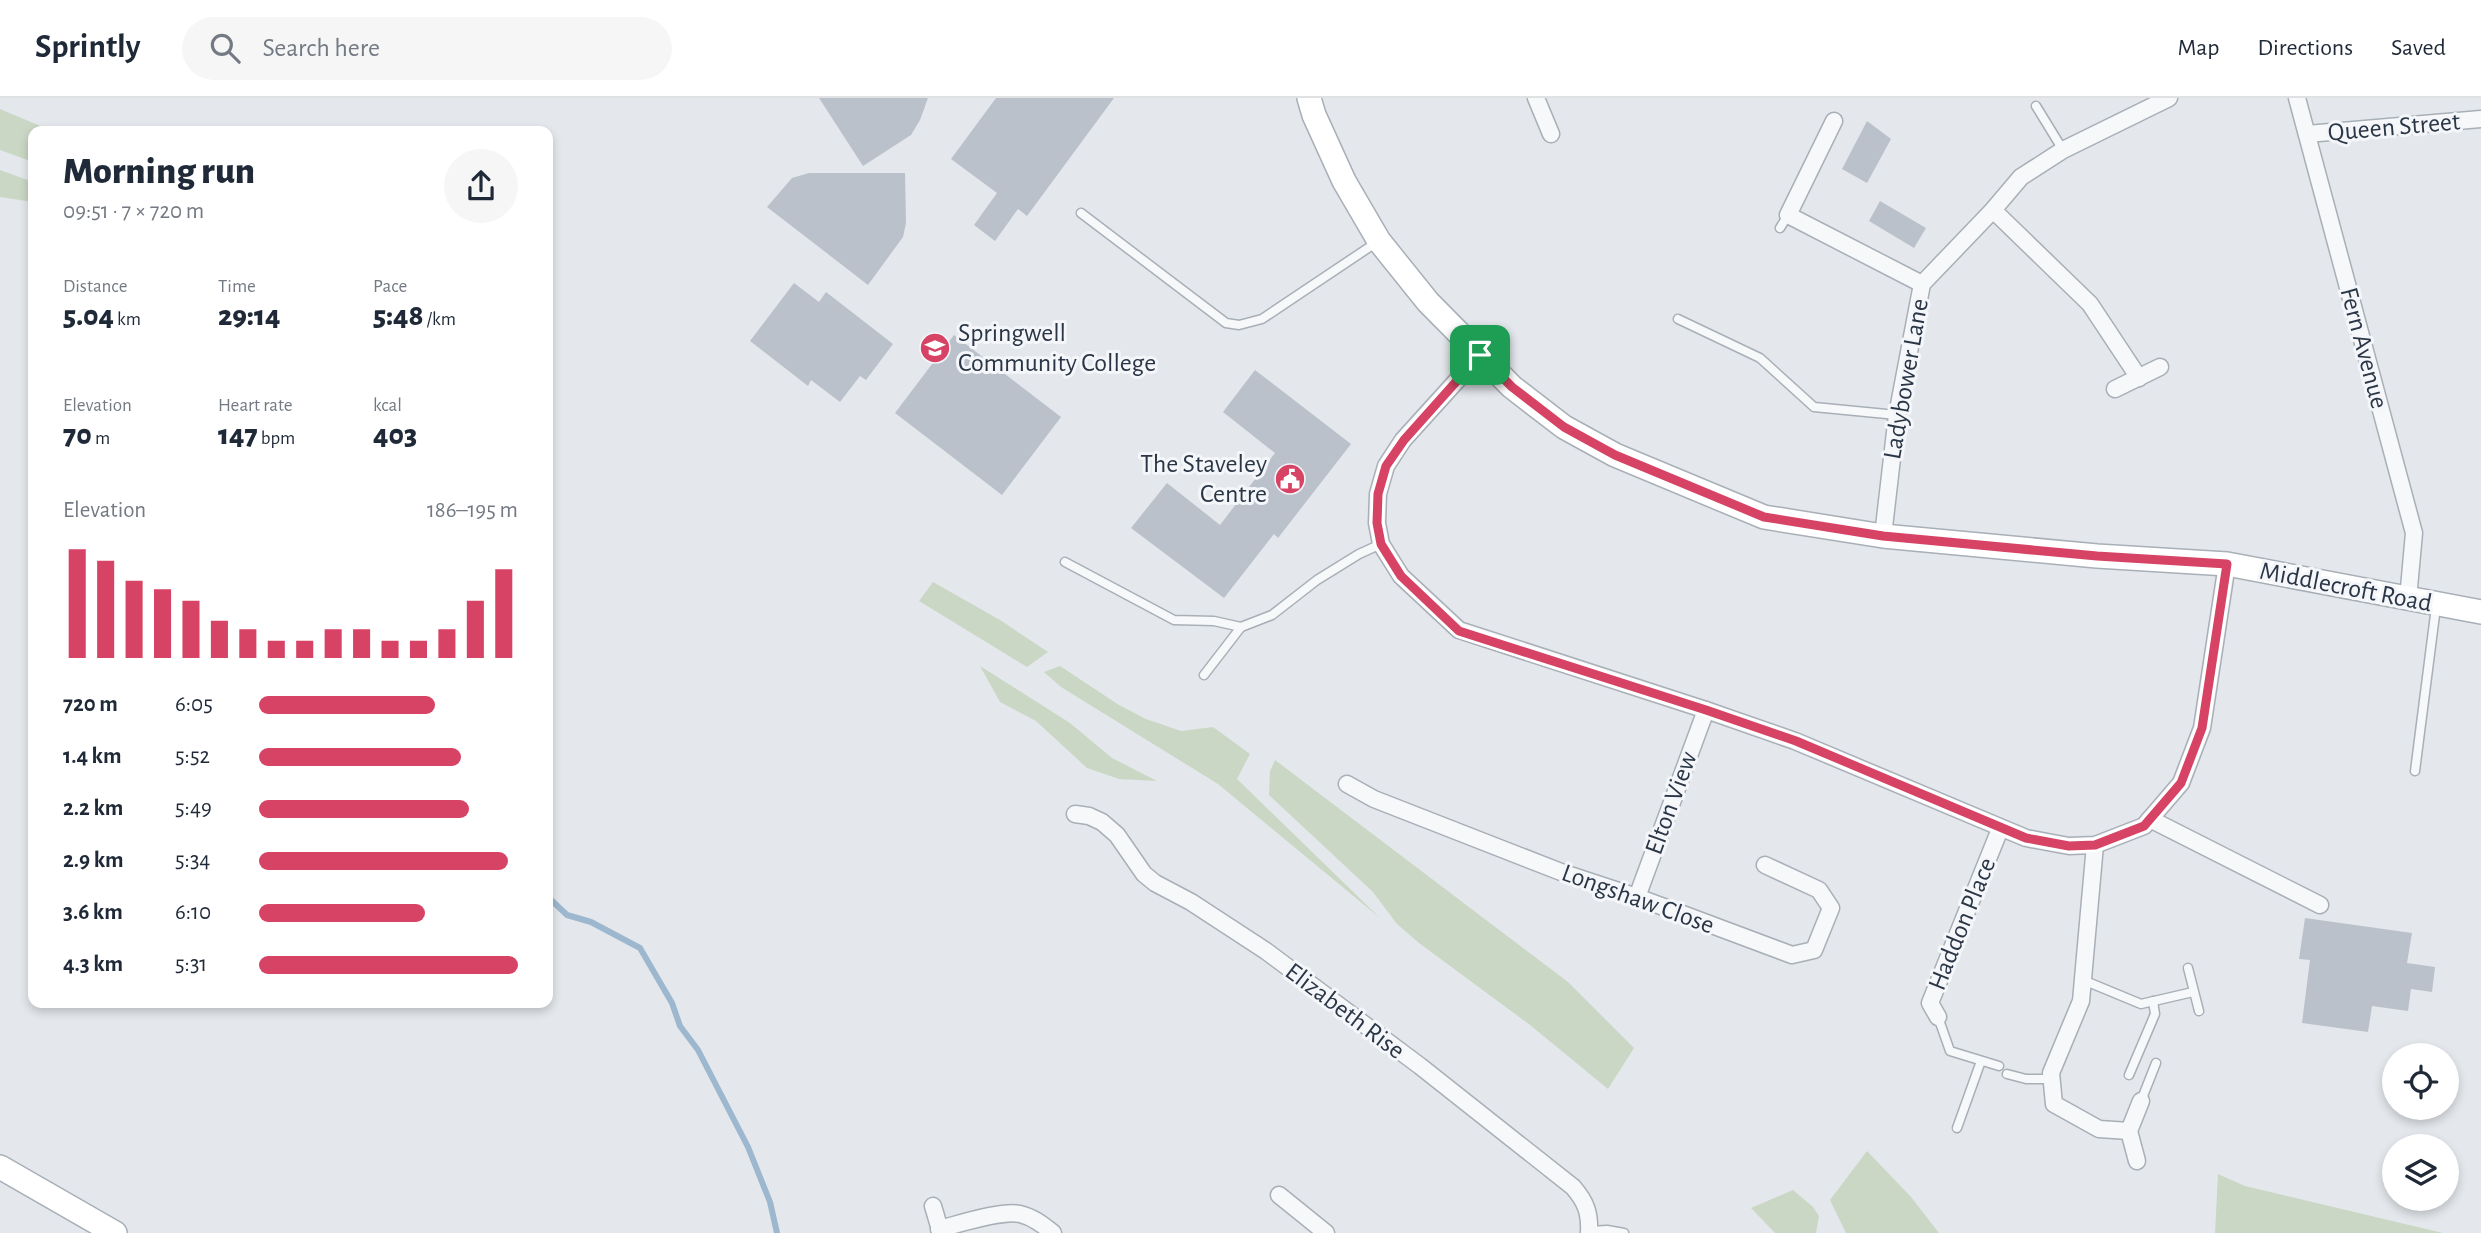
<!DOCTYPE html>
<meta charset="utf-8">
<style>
body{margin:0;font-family:"Alegreya Sans",sans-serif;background:#f6f6f7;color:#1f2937;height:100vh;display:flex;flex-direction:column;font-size:26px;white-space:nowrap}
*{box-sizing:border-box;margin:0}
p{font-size:23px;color:#747a83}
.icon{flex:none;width:38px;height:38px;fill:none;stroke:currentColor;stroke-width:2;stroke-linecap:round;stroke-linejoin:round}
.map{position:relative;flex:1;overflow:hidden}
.side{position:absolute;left:28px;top:28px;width:525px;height:882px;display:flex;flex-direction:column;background:#fff;border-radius:14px;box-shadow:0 4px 10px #0003}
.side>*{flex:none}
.tools{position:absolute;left:2382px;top:945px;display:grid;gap:14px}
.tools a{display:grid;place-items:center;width:77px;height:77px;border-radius:50%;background:#fff;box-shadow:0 4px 10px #0003;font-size:35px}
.pin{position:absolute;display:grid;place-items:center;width:60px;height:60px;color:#fff;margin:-30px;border-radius:14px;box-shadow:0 4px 10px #0006}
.round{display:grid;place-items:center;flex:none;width:74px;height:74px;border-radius:37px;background:#f6f6f7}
.overview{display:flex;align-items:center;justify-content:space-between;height:119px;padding:0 35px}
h1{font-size:38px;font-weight:800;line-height:52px}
.metrics{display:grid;grid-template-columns:repeat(3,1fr);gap:10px;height:119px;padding:7px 35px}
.metrics div{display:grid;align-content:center}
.metrics b{font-size:30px;font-weight:800}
.metrics small{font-size:19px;font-weight:400}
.metrics p{font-size:19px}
.chart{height:196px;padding:14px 35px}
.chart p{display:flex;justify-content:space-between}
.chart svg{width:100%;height:126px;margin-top:7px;stroke:#d74364;stroke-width:6}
ul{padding:0 35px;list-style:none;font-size:23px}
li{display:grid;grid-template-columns:112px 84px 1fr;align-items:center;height:52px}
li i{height:18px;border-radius:9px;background:#d74364}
header{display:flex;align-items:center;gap:42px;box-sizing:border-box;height:98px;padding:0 35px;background:#fff;border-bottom:2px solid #e0e1e3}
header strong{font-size:33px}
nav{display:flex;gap:38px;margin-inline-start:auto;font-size:24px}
.search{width:490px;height:63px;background:#f6f6f7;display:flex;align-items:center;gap:18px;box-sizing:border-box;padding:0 24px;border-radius:38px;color:#747a83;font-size:26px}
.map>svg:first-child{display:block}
.green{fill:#cad7c4}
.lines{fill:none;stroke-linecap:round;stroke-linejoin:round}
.stream{stroke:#9db8ce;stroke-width:6}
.building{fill:#bac1cb}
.lane-casing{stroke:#a8afb7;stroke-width:11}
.street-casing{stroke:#a8afb7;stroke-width:19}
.secondary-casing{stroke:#a8afb7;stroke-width:26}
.lane{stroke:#f7f8fa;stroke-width:8}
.street{stroke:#f7f8fa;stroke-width:16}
.secondary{stroke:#fff;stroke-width:23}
.route-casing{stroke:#fff;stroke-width:14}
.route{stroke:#d74364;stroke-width:9}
.labels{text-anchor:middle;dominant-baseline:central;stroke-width:6;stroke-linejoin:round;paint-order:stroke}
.street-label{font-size:26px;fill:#2a3646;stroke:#f4f6f9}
.poi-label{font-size:26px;fill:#2a3646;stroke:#f4f6f9;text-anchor:start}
</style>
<header>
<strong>Sprintly</strong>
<div class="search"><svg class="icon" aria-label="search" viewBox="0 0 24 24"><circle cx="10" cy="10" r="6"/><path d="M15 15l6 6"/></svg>Search here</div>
<nav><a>Map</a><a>Directions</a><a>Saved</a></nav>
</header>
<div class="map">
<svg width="2481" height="1135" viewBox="0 0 2481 1135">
<rect width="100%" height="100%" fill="#e4e8ec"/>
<g class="green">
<polygon points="0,11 52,33 33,33 33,64 0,52"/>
<polygon points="0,72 33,84 33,104 0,99"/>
<polygon points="933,484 1000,522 1048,554 1027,569 919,503"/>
<polygon points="980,568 1070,625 1112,660 1157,683 1119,681 1087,670 1036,623 1000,604"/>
<polygon points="1060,568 1119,607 1146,621 1181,633 1213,629 1250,656 1237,681 1380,820 1218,686 1061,589 1044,574"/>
<polygon points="1275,662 1568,884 1634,950 1608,991 1530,927 1419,845 1397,826 1373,794 1269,697 1270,673"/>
<polygon points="1867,1053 1911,1099 1939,1135 1846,1135 1830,1102"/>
<polygon points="2218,1076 2245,1088 2443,1135 2215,1135"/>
<polygon points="1793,1092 1813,1109 1819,1118 1816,1135 1775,1135 1751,1110"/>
</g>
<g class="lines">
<polyline class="stream" points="548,799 567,817 591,824 640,850 672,905 680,928 698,952 748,1049 770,1104 777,1135"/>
</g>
<g class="building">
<polygon points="819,0 928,0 920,22 911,37 863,68"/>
<polygon points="996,0 1114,0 1027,118 1018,111 995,143 974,127 997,95 951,61"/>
<polygon points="1867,23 1891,41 1867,85 1842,71"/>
<polygon points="809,75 905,75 906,125 903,139 868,187 767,109 792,80"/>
<polygon points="1880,103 1926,130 1914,150 1869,123"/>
<polygon points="794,185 819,204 826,194 893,246 866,282 860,278 840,304 811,282 808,288 750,243"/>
<polygon points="954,237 1061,319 1002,397 895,315"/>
<polygon points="1255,272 1351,346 1278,440 1274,436 1224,500 1131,430 1167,385 1220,427 1275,355 1223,314"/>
<polygon points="2305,820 2412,835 2407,865 2435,869 2432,894 2411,891 2408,913 2372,908 2368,934 2302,925 2310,862 2299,861"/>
</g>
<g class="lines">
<g class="lane-casing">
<g id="lane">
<polyline points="2036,8 2063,52"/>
<polyline points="1081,115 1226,225 1239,227 1262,221 1377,144"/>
<polyline points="1780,130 1788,117"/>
<polyline points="1678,221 1760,260 1814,309 1897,317"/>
<polyline points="1065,464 1174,522 1214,523 1241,529"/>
<polyline points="1204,577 1241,529 1272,517 1317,482 1359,456 1381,446"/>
<polyline points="2415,673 2436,509"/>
<polyline points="2188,870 2199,913"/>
<polyline points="2083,882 2141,906 2193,894"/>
<polyline points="1938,919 1950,953 1999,968"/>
<polyline points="2007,976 2026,981 2052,981"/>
<polyline points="2129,977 2155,916 2153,903"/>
<polyline points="2141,1003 2156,965"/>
<polyline points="1957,1030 1981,963"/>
<polyline points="1589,1133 1607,1132 1624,1135"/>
</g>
</g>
<g class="street-casing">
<g id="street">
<polyline points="1536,0 1551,36"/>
<polyline points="2297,0 2414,435 2408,501"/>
<polyline points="1834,23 1788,117 1922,186"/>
<polyline points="2307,36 2481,21"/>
<polyline points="1993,112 2090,206 2139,280"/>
<polyline points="1480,257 1403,342 1386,368 1378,396 1377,425 1381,446 1401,478 1459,532 1706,612 1795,643 2026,740 2069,748 2095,747 2144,728 2181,685 2202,630 2227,466"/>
<polyline points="2115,291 2160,269"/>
<polyline points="1883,438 1897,317 1922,186 1993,112 2021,79 2063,52 2169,0"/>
<polyline points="1347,686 1374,701 1561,774 1637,799 1792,857 1814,852 1831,810 1819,792 1765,767"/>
<path d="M1075 716 1089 718 1102 724 1117 737 1144 776 1155 785 1191 804 1266 853 1420 968 1573 1089C1586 1104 1590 1115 1589 1135"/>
<polyline points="2150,721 2320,807"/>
<polyline points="2095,747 2081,903 2051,975 2054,1006 2099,1031 2129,1033"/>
<polyline points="1637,799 1706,612"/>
<polyline points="1938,919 1930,905 2000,731"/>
<polyline points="2137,1063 2129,1033 2141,1003"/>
<polyline points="1279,1097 1326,1135"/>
<polyline points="933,1108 941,1135"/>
<path d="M939 1131C959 1126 1002 1112 1020 1116 1033 1119 1043 1127 1053 1135"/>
</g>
</g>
<g class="secondary-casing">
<g id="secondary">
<polyline points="1309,0 1314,17 1344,83 1379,143 1428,204 1512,289 1564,329 1615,357 1764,419 1883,438 2097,458 2227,466 2481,514"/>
<polyline points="0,1069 115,1135"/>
</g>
</g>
<use href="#lane" class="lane"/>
<use href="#street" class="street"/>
<use href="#secondary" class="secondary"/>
</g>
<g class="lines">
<g class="route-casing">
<polygon id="route" points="1480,257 1512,289 1564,329 1615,357 1764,419 1883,438 2097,458 2227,466 2202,630 2181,685 2144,728 2095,747 2069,748 2026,740 1796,643 1706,612 1459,533 1401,478 1381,446 1377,425 1378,396 1386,368 1404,342"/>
</g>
<use href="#route" class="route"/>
</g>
<defs>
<g id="school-disc" transform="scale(1.575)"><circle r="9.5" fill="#d74364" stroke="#f4f6f9"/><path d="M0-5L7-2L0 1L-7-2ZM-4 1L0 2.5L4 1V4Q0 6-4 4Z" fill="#fff"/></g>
<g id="civic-disc" transform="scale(1.575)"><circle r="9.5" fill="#d74364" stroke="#f4f6f9"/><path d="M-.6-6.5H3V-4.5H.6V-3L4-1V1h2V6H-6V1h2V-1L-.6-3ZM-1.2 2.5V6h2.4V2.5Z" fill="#fff"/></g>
</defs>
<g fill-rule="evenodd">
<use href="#school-disc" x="935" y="250"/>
<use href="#civic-disc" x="1290" y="381"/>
</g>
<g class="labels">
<g class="street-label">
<text transform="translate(2394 29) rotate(-5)">Queen Street</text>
<text transform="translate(2364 250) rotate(75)">Fern Avenue</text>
<text transform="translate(1906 281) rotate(-80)">Ladybower Lane</text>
<text transform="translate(2346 489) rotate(11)">Middlecroft Road</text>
<text transform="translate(1671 705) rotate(-70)">Elton View</text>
<text transform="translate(1638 801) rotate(20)">Longshaw Close</text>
<text transform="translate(1962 826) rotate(-68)">Haddon Place</text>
<text transform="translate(1345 913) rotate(37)">Elizabeth Rise</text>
</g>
<g class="poi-label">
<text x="958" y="235">Springwell<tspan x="958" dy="30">Community College</tspan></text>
<text x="1267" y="366" text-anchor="end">The Staveley<tspan x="1267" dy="30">Centre</tspan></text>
</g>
</g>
</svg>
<div class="tools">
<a><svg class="icon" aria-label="locate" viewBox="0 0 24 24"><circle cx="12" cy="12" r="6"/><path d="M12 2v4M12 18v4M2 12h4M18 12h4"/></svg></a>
<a><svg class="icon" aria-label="layers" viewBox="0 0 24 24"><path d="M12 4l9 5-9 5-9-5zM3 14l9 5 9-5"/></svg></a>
</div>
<div class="pin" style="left:1480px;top:257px;background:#1e9e55"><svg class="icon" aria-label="arrive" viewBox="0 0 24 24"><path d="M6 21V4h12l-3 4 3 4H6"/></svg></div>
<section class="side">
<div class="overview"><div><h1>Morning run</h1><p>09:51 · 7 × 720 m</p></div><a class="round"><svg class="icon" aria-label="share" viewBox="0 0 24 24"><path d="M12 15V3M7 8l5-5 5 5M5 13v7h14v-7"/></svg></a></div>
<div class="metrics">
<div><p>Distance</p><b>5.04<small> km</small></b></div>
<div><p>Time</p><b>29:14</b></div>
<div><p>Pace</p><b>5:48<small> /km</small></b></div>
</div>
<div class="metrics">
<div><p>Elevation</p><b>70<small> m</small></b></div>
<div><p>Heart rate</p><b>147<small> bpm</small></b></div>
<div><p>kcal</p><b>403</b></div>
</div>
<div class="chart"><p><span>Elevation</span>186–195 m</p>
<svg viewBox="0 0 160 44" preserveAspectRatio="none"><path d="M5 44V6M15 44V10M25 44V17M35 44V20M45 44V24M55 44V31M65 44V34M75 44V38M85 44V38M95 44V34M105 44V34M115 44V38M125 44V38M135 44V34M145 44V24M155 44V13"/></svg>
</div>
<ul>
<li><b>720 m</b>6:05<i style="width:68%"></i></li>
<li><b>1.4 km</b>5:52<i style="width:78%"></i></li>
<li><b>2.2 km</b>5:49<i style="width:81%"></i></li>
<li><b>2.9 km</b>5:34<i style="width:96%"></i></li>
<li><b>3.6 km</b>6:10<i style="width:64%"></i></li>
<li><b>4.3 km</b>5:31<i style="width:100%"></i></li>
</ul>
</section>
</div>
